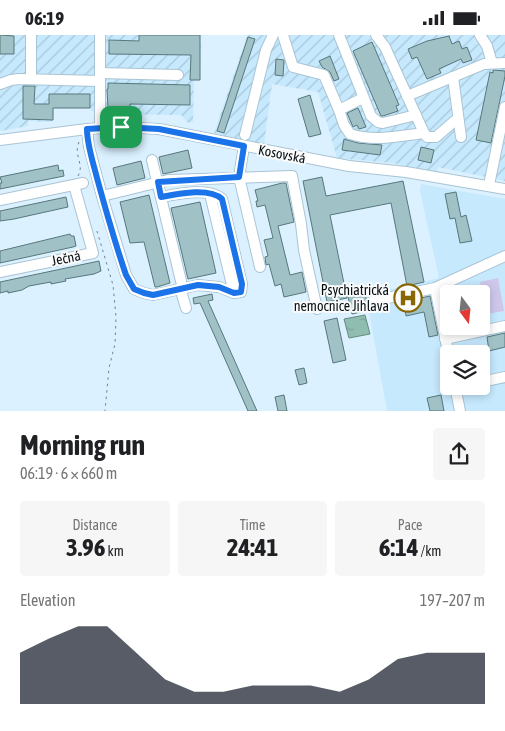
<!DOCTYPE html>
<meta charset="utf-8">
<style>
body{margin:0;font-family:"Asap Condensed",sans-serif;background:#f6f6f6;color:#202124;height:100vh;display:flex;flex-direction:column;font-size:19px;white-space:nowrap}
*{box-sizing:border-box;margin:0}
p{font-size:16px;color:#757577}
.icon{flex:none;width:28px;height:28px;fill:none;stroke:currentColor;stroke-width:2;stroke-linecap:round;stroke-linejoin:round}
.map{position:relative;height:376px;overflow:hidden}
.panel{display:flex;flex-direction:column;background:#fff;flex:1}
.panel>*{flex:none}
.needle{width:32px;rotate:165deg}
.buttons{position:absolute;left:440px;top:250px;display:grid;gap:10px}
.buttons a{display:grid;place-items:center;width:50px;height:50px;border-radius:5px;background:#fff;box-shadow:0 2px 8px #0003;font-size:25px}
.pin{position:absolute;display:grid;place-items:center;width:42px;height:42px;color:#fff;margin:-21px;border-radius:10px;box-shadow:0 2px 8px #0006}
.round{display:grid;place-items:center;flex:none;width:52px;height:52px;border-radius:5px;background:#f6f6f6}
.overview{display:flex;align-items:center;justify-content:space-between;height:85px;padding:0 20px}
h1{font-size:28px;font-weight:700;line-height:38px}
.metrics{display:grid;grid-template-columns:repeat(3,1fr);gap:8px;height:85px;padding:5px 20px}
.metrics div{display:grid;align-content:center;border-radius:5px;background:#f6f6f6;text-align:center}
.metrics b{font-size:25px;font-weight:700}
.metrics small{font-size:14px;font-weight:400}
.metrics p{font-size:14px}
.chart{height:140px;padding:10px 20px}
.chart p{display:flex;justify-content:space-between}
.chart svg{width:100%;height:90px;margin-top:5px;fill:#111827;opacity:.7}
.status{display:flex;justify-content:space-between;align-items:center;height:35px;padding:0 25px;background:#fff;direction:ltr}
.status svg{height:14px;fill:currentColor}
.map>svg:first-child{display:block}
.built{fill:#c6e9fe;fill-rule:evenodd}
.industrial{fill:url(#industrial-furrows)}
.pitch{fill:#cfc7eb}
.water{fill:url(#water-ripples);stroke:#668a82}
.building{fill:#a0c2c6;stroke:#57777b}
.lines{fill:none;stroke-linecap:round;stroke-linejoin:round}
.minor-casing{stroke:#a9c4d4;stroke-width:12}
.path{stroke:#72828b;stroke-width:1;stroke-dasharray:2.5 4;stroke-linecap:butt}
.minor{stroke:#fff;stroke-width:10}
.route-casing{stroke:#fff;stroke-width:10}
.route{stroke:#1a73e8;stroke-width:6}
.labels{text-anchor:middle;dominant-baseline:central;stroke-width:4;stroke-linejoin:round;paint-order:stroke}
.street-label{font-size:14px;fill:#060f14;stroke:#fbfbfb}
.poi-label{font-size:14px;fill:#060f14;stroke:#fbfbfb;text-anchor:end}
</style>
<div class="status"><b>06:19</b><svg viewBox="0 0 49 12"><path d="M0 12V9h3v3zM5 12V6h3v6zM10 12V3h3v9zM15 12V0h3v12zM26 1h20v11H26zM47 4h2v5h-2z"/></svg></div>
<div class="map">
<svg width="505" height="376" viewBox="0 0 505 376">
<defs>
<pattern id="industrial-furrows" width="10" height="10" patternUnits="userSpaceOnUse" patternTransform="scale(1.25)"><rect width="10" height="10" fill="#c6e9fe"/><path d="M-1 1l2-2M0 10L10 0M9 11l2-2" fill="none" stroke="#a9c7d9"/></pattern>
<pattern id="water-ripples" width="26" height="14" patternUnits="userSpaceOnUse" patternTransform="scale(1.25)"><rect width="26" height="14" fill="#8fbeb1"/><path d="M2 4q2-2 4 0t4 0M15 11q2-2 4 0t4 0" fill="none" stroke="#7aa297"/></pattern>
</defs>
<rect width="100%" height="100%" fill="#dbf1ff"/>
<path class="built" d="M421 149 505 164V376H387L366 260 439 243 420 156ZM449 259H481V291H449ZM449 319H481V351H449Z"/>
<g class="industrial">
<polygon points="0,0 201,0 200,44 194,44 193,87 188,88 181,80 108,79 103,77 91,76 90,73 54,73 53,85 49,87 28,86 28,91 0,96"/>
<polygon points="245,0 505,0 505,146 438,132 437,137 392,128 337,123 318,57 272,49 264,110 214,98 247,1"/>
</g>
<polygon class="pitch" points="498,243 504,276 487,279 480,247"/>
<polygon class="water" points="365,280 370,299 349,303 344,284"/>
<g class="building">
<polygon points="0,0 14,1 14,19 0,19"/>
<polygon points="139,0 200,0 200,45 190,45 191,20 109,19 109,5 139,6"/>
<polygon points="449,1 452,9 459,6 462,14 467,12 472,25 463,28 461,24 439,34 441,38 427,44 417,22 412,24 408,14 427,6"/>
<polygon points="248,2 255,4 224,98 217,96"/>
<polygon points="372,7 399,70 396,71 398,76 383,81 381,81 353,16"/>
<polygon points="330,21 339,44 334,46 330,37 322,32 319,26"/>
<polygon points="276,24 284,25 283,41 275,40"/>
<polygon points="493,35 505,36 505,41 491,108 476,105 490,37 493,38"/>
<polygon points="108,48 190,50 190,70 130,69 130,74 108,73 107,54 108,54"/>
<polygon points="23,51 35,51 34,69 49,69 49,59 90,59 90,73 53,73 53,85 23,84"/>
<polygon points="310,60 321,99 309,102 298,64"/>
<polygon points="358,73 366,92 359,94 357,90 353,92 347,78"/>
<polygon points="344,104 358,108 382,110 380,120 342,115"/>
<polygon points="421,112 434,115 431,128 418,125"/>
<polygon points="188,115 192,133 163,139 159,122"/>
<polygon points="141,126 145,143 117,150 113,133"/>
<polygon points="58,130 59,136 63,135 64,141 0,154 0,148 2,148 0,142"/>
<polygon points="322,142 326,161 403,146 424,247 407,251 391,168 330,180 347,263 327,267 303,146"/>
<polygon points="282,148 286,148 294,187 278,191 290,240 302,237 306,257 284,262 281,249 275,251 269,229 266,230 265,222 268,221 264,205 273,203 265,170 257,172 256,166 258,166 255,155"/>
<polygon points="456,157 461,182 466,180 472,206 460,208 455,183 450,184 445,159"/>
<polygon points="149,160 170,248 157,252 155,252 144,207 130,208 120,167"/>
<polygon points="66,162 68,172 14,184 0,186 0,176"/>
<polygon points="200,167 216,238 188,244 171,173"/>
<polygon points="70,199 71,201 74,201 76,211 73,212 0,228 0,216"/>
<polygon points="99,226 101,236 94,239 65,244 66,246 51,249 51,247 29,251 22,255 8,258 8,256 0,258 0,247"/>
<polygon points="364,254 369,275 352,279 347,258"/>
<polygon points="212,259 213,265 208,266 257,376 248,376 200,268 194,269 193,263"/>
<polygon points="430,261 438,300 429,302 424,277 406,281 404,267"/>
<polygon points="337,283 346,325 333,328 324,286"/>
<polygon points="505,298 505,312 489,316 487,302"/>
<polygon points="304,333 307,348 299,350 295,335"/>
<polygon points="284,360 287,376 278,376 275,362"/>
<polygon points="441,360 444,376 430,376 427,363"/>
</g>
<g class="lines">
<g class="minor-casing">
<g id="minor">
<polyline points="31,0 31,44"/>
<path d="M283 0 293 32 324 40 339 75 344 90 350 99C374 107 399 101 424 98"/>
<polyline points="339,0 371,81 378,87 383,88 416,80"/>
<polyline points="376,0 385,12 424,98 427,102 436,102 458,83"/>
<polyline points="480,0 487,11 492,28"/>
<polyline points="100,38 178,40"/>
<polyline points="453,42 461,102"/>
<polyline points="0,49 11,45 19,44 100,46"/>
<polyline points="407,61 484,29 505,28"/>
<polyline points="339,75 363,63"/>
<polyline points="100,93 100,0"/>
<path d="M87 94 89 112 102 161 126 240 134 254 144 258 153 260 198 250 219 252 234 258 241 257 242 249 222 164C209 152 177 159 161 162"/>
<polyline points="245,100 266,15 273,0"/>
<polyline points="0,105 87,94 121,92 159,94 349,131 406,137 505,154"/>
<polyline points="244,111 239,142 260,232"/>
<polyline points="152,125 181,246"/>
<polyline points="489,150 505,72"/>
<polyline points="210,159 234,258"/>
<polyline points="102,161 168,145 292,141 301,189 304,215 317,274"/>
<polyline points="0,165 83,148"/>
<polyline points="0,237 93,218 74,150"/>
<polyline points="180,253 186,273"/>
<polyline points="373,266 435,253"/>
<polyline points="445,304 505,291"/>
<polyline points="449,321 435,253 505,221"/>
<polyline points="481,347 505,342"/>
<polyline points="455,351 460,376"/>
</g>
</g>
<g class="path">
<path d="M78 141C85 130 73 120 79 107"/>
<polyline points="97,196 113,250 116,282 115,309 109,333 105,376"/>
</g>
<use href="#minor" class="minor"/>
</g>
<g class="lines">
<g class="route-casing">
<path id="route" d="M121 92 159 94 244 111 239 142 158 147 161 162C177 159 209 152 222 164L242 249 241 257 234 258 219 252 198 250 153 260 144 258 134 254 126 240C115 208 106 176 97 143 93 127 87 110 87 94Z"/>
</g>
<use href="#route" class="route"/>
</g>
<defs>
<g id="hospital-ring" transform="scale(1.4375)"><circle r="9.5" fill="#fbfbfb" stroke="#896604" stroke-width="1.5"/><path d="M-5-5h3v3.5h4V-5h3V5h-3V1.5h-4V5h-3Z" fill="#896604"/></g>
</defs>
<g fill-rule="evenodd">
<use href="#hospital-ring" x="408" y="263"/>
</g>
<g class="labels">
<g class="street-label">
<text transform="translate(282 119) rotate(11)">Kosovská</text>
<text transform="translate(66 223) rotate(-11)">Ječná</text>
</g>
<g class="poi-label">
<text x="389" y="255">Psychiatrická<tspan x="389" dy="16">nemocnice Jihlava</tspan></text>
</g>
</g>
</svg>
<div class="buttons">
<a><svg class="needle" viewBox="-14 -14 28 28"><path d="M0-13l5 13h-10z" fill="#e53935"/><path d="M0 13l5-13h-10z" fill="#757577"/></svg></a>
<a><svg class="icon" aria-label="layers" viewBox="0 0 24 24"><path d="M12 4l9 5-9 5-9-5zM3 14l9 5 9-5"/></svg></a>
</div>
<div class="pin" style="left:121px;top:92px;background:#1e9e55"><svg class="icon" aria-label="arrive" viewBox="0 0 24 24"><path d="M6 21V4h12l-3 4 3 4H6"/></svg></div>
</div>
<section class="panel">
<div class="overview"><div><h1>Morning run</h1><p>06:19 · 6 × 660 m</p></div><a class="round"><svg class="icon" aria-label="share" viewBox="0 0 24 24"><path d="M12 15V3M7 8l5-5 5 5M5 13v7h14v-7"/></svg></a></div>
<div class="metrics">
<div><p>Distance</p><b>3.96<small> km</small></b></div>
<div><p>Time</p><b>24:41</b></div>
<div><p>Pace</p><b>6:14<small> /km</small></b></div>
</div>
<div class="chart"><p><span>Elevation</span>197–207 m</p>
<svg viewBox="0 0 160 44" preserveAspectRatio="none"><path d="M0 44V19L10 12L20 6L30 6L40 19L50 32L60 38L70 38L80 35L90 35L100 35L110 38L120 32L130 22L140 19L150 19L160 19V44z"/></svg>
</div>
</section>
